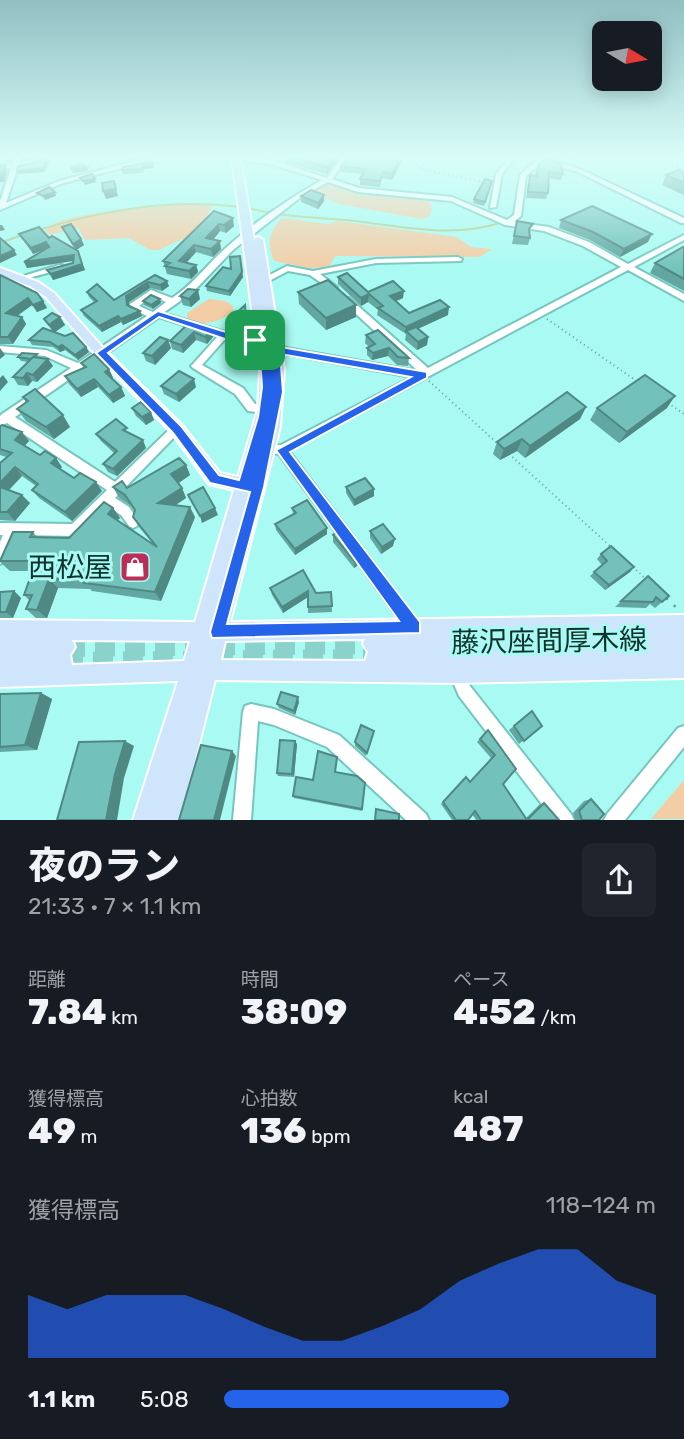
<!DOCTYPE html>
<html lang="ja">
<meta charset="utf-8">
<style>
body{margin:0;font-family:Rubik,"Noto Sans JP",sans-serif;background:#20242c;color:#f1f3f6;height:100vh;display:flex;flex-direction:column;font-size:26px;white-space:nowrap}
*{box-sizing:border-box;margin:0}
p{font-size:23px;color:#9ea1a6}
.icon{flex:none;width:38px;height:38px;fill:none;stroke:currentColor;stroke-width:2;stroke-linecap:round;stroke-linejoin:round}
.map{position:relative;height:820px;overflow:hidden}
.sheet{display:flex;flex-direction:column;background:#171b24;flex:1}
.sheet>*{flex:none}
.needle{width:46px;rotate:100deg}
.fabs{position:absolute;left:592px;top:21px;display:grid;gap:14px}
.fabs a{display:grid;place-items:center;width:70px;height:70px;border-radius:10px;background:#171b24;box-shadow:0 4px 18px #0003;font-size:35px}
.pin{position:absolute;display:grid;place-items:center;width:60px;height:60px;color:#fff;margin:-30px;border-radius:14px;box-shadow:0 4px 10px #0006}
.round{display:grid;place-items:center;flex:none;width:74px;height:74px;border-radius:10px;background:#20242c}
.summary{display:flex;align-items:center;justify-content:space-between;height:119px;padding:0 28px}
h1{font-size:38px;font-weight:800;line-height:52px}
.metrics{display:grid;grid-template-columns:repeat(3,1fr);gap:10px;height:119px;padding:7px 28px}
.metrics div{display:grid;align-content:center}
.metrics b{font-size:35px;font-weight:800}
.metrics small{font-size:19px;font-weight:400}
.metrics p{font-size:19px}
.chart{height:196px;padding:14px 28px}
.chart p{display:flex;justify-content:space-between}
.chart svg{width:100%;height:126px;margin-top:7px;fill:#2563eb;opacity:.7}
ul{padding:0 28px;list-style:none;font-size:23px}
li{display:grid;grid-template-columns:112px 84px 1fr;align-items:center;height:52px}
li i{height:18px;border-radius:9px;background:#2563eb}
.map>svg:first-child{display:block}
.green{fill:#f3cda5}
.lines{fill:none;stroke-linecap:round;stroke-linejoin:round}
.stream{stroke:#afcf89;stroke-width:2}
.major-tunnel{stroke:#8ad2cb;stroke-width:20;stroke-dasharray:20 10;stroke-linecap:butt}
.minor-casing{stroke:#76c6bf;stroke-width:4}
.major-casing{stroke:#fff;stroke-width:4}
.path-far1{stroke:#66a39d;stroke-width:2;stroke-dasharray:1 3.5;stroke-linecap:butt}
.path{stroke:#66a39d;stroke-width:2.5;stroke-dasharray:2.5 8;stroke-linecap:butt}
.minor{fill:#fff;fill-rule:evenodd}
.major{fill:#cfe5fb;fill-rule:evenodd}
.wall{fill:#62a7a1}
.shaded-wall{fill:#508883}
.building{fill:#72c2bb;stroke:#508883;stroke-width:2}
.route{fill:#2563eb;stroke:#fff;stroke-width:2;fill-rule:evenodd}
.labels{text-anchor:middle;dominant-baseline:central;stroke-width:6;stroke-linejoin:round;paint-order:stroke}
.near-poi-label{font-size:28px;fill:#0f322f;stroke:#a9faf2;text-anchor:end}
.near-street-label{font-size:28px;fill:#0f322f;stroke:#a9faf2}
</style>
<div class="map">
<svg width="684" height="820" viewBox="0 0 684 820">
<rect width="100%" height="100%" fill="#a9faf2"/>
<g class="green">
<polygon points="331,183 353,190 422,197 429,201 432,209 429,217 422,219 344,205 310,193"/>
<path d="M193 204 213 207 207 214 209 221 189 236 159 250H150L129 238 85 240 78 228 50 235 46 232C52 210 169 207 193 204Z"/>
<path d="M282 218 328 224 337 221 457 237 471 247 492 249 480 257 335 256 329 267 309 268 274 261C267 242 268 233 282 218Z"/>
<path d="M209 299 225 301 233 306V312C219 322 204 327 187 319V313Z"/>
<polygon points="684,780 684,819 651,819"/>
</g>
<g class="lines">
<g class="stream">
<polyline points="518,189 520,175 541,157"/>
<path d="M248 208C284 218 318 217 355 221 404 227 451 238 500 223"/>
<path d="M38 230C105 210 171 198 241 207"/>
<polyline points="0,243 22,235"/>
</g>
<g class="major-tunnel">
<polyline points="65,647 373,644"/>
<polyline points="63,662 374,659"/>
</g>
<g class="minor-casing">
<g id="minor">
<polygon points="15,157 21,157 19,163 42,160 45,162 18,167 6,203 59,181 123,164 170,157 182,157 123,168 63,183 0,210 0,201 11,168 0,169 0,165 13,164"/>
<path d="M243 157 275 161 327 178 342 157H348L332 179 359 188 452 197 507 220 514 215 520 175 537 160 531 157 544 158 582 170 684 218V223H681L578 172 543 162 526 176 521 216 514 222 549 227 589 242 628 264 684 235V240L634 267 684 294V301L628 270 289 451 419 623 421 628 419 633 414 635 409 633 279 454 263 452 261 449 263 446 281 445 412 377 275 352 270 349 275 346 418 371 343 302V298H349L428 368 621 267 583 246 544 231 505 225 451 201 358 192 328 182 301 197 233 250 193 292 163 313 225 332 267 339 269 341 267 343 264 344 226 338 202 365 243 388 255 404 269 406 270 409 269 412 265 413 248 411 235 394 193 368 191 366 193 364 218 336 159 317 15 417 115 482 173 426H181L182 429 115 498 129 507 139 522 137 526 133 528 129 526 121 515 107 506 79 534 75 536 16 535 5 562 0 564V542L3 535H0V523L72 524 107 490 7 423 0 426V416L2 414 71 368 45 356 0 352V346L46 350 78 363 147 316 130 308V304L151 290 172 298C194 284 208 263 228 246 255 222 290 198 322 180L274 165 241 160 240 159ZM152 296 166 302 153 312 139 306Z"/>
<polygon points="510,157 516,157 502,174 496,207 490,208 496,174"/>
<polygon points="458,257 462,259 461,261 376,263 320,274 337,287 337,291 334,292 310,275 288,271 269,281 266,281 262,279 287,266 313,271 376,259"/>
<polygon points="59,265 62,265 62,269 21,280 17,278"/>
<polygon points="457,665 462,668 470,686 571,814 574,820 554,820 459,696 449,673 452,668"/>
<polygon points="251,704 274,709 339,735 426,814 429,820 406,820 327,747 274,725 258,721 251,820 233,820 243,712 245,706"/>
<polygon points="684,726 684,747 625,820 604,820 607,814 678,728"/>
</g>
</g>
<g class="major-casing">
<path id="major" d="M232 157H240L254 239 258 237 263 240 284 370 280 427 230 622 684 615V678L457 683 215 680 180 820H133L178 681 0 687V620L195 622 234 490 209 484 172 433 97 356 46 297 30 286 0 275V268L38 282 54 293 105 350 182 425 220 473 238 477 258 409 260 371ZM365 639 363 644 368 652 365 661 221 660 225 641ZM72 640 190 641 184 661 72 665 70 655 75 647Z"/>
</g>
<g class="path-far1">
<polyline points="429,157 419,169 484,182"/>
<polyline points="651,157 684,170"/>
<polyline points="547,319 638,382"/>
<polyline points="429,381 497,443"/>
<polyline points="668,403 684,414"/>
<polyline points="509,454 611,547"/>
<polyline points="633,567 647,580"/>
</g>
<polyline class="path" points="666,598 678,609"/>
<use href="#minor" class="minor"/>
<use href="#major" class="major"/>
</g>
<g class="wall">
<polygon points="5,157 14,157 11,162 6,162 4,158"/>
<polygon points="285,157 340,157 327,174 285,162"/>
<polygon points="401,157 401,163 392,180 382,178 380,187 360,185 360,179 362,174 341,172 341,166"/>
<polygon points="548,157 580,157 577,161 559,157 558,160"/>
<polygon points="153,161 154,168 144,169 143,173 123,174 122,170"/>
<polygon points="538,165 563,174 561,180 549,178 548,193 546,199 526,198 530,175 536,176"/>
<polygon points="684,172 684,195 662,185 666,175"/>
<polygon points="492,181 484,206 473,203 474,199"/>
<polygon points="324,195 324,201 318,209 301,202 301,196"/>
<polygon points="214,211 234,226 226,233 220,231 213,240 221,249 213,257 196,252 186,263 196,265 198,272 191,279 167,274 163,261"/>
<polygon points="561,220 648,242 620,257 590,240 559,228"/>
<polygon points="517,221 530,232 530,238 528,245 512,244"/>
<polygon points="62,227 81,239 84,245 76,250 85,270 53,280 47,270 73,263 74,261 27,268 45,249 33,254 19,234 49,238 75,250"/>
<polygon points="684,248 684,291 650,273 655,263"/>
<polygon points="0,275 43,301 47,308 37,312 32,305 17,316 22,317 26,324 13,344 0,344"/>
<polygon points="155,275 169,286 162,291 150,288 129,302 129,305 140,311 142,316 123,325 121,322 102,332 84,316 81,310 95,303 89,297 87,292 114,300"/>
<polygon points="243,277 230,296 207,291 206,286"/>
<polygon points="338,277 368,292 403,298 396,301 409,313 448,315 418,329 428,337 427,345 417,350 405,340 406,334 377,315 378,310 368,302 361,306 338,284"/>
<polygon points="298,292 356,305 356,317 326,330 299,304"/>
<polygon points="180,296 200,299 191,307 183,305"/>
<polygon points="143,301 161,303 153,309 144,305"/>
<polygon points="245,305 248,328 244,332 229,330 227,322"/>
<polygon points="60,317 65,325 54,332 86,347 89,352 78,360 65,350 60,352 53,347 32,345 29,340 53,332 44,319"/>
<polygon points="189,323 212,330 213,337 207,344 196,340 183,353 172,349 170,341"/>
<polygon points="366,335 409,358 408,366 397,365 388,356 372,360 367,355 367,348 369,347 365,343"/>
<polygon points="171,348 155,365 146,361 143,353"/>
<polygon points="37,354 39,358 48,359 53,366 37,382 32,381 28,386 18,385 13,377 28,362 21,361 18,357"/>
<polygon points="81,363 109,369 113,378 112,378 121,387 125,396 113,403 98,387 81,397 69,384 65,376 84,368"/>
<polygon points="161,386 196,387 179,402 164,394"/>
<polygon points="23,397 70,427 54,439 26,421 17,409 26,403"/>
<polygon points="586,407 580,419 525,458 517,451 500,460 493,454 497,442"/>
<polygon points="132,408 154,420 146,425 136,416"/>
<polygon points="597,408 667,408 619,443 590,420"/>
<polygon points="0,426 29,441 24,446 62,467 60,469 74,478 102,491 72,521 39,498 32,490 36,486 22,476 9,490 30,503 15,521 0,520 0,463 6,457 0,455"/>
<polygon points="96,434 146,448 117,476 108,472 103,464 114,453 101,441"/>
<polygon points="186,465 190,475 178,483 182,488 186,498 176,505 195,517 161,601 92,591 90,589 58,588 47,618 36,618 26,609 30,601 24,595 32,571 10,571 0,562 33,532 37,537 69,538 113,508 120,518 117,520 153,544 139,527 133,517 135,511 131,506 119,498 113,487 127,488"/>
<polygon points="346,487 374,489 374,496 354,506 346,493"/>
<polygon points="292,508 327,534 295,555 276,530 275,524 293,514"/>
<polygon points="370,531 393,546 381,554 370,538"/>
<polygon points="333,535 358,559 357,566 354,568 333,542"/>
<polygon points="601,554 634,567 630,572 605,590 590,576 602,565 597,559"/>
<polygon points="648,576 669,596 655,608 650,604 646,608 615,607"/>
<polygon points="270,588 316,593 331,592 332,612 308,613 308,597 283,613 272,595"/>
<polygon points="14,591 21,598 13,618 0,618 0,592"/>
<polygon points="41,693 52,699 37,750 0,752 0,694"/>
<polygon points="299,702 295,715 279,708 277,704"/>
<polygon points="532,711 542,726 519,744 509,730"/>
<polygon points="488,730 503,784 526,818 539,805 544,803 559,820 476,820 472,814 468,820 452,820 441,804 463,779 466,777 470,782 491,758 477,742"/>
<polygon points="374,731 366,756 355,746 355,742"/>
<polygon points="297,744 294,777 278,776 277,773"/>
<polygon points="335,772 365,783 362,811 294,798 293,796 313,780"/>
<polygon points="591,799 599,820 575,820 573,813 584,801"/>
</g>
<g class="shaded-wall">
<polygon points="21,157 37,157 38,158 23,160"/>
<polygon points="48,157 51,157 45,172 18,174 17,171 43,168"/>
<polygon points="127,157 153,157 128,161"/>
<polygon points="335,157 340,157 327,174 327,167"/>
<polygon points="401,157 401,163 392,180 392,174"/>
<polygon points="153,164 154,168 144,169 143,173 142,165"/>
<polygon points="5,166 7,171 4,182 0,182 0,177"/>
<polygon points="87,167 88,171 73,173 72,169"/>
<polygon points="95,179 96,182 85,185 83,181"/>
<polygon points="114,181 118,196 106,199 103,191"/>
<polygon points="55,192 56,196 45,200 43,196"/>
<polygon points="324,195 324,201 318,209 318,203"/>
<polygon points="233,218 234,226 226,233 224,225"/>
<polygon points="219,224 220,231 208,246 206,238"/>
<polygon points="0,225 2,225 5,230 0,231"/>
<polygon points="652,234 648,242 620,257 624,249"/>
<polygon points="81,239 84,245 76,250 73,244"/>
<polygon points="220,241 221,249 213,257 211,249"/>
<polygon points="46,242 49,248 33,254 31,248"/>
<polygon points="194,245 196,252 181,269 179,261"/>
<polygon points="14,250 17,255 0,263 0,256"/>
<polygon points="78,251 85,270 53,280 51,274 82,264"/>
<polygon points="74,255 77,260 27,268 24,262"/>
<polygon points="240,256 243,277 230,296 229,291"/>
<polygon points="196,265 198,272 191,279 189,271"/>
<polygon points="167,281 169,286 162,291 160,285"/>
<polygon points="148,282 150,288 129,302 129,310 127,305 126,296"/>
<polygon points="198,290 200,299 191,307 189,299"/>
<polygon points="404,291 403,298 389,304 390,296"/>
<polygon points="369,294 368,302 361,306 361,298"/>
<polygon points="28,298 32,305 10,321 6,313"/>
<polygon points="160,299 161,303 153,309 151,305"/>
<polygon points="43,301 47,308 37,312 33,305"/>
<polygon points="245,305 248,328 244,332 242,324"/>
<polygon points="356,305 356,317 326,330 326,318"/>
<polygon points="449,307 448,315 408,333 406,331 405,335 406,327"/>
<polygon points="140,311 142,316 123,325 121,319"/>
<polygon points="118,316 121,322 102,332 99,326"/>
<polygon points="22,317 26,324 13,344 8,337"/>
<polygon points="60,317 65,325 54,333 49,325"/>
<polygon points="212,330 213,337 207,344 205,337"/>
<polygon points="194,332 196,340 183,353 181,345"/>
<polygon points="428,337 427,345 417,350 418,342"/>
<polygon points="168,340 171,348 155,365 152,356"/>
<polygon points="62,345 65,350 60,352 58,347"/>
<polygon points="86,347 89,352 78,360 75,355"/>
<polygon points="0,348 5,355 0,359"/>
<polygon points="389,348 388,356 372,360 373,353"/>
<polygon points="48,359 53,366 37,382 33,375"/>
<polygon points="109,369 113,378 109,380 105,372"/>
<polygon points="27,373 32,381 28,386 23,378"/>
<polygon points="3,375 8,382 0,391 0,378"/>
<polygon points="94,379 98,387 81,397 77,389"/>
<polygon points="194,379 196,387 179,402 176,394"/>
<polygon points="121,387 125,396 113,403 109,395"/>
<polygon points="675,396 667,408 619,443 627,432"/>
<polygon points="586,407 580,419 525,458 530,446"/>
<polygon points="151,412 154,420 146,425 142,417"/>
<polygon points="63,415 70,427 54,439 46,427"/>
<polygon points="22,432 29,441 22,449 15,440"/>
<polygon points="522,439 517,451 500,460 504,449"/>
<polygon points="143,440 146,448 117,476 113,469"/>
<polygon points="56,458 62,467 57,472 51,463"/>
<polygon points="186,465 190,475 176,485 171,474"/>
<polygon points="15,467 22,476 5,494 0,488 0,483"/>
<polygon points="96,482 102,491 72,521 65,512"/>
<polygon points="182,488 186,498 163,513 158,503"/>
<polygon points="374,489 374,496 354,506 354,500"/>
<polygon points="22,495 30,503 15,521 7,512"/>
<polygon points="190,507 195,517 161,601 155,592"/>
<polygon points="113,508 120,518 114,524 108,514"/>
<polygon points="215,508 218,515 202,523 200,516"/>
<polygon points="327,528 327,534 295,555 295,549"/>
<polygon points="395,539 393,546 381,554 382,547"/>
<polygon points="358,559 357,566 354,568 355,562"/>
<polygon points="634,567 630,572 605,590 609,585"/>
<polygon points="49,579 58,588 47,618 37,610"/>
<polygon points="14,591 21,598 13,618 6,612"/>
<polygon points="308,591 308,597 283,613 282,607"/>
<polygon points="41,693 52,699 37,750 25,745"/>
<polygon points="298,697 299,702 295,715 294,711"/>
<polygon points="125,741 134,746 124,778 117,820 106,820 115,774"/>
<polygon points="295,741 297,744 294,777 292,774"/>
<polygon points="232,751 236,756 220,820 214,820"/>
</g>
<g class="building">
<polygon points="44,157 48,157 43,168 17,171 18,166 44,161 46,158"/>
<polygon points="290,157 335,157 327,167"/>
<polygon points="350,157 401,157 392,174 383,172 380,181 360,179 366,169 341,166"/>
<polygon points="545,159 561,163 563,174 549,172 548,193 528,192 530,175 537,176 538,165"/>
<polygon points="153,161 153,164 142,165 142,169 122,170 123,167"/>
<polygon points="81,164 87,167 72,169 72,167"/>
<polygon points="0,166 5,166 1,177 0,177"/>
<polygon points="678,170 684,172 684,183 666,175"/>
<polygon points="92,174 95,179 83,181 80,178"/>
<polygon points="485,179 492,181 485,202 474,199"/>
<polygon points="114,181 116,189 103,191 102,183"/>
<polygon points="49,187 55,192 43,196 37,193"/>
<polygon points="311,190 324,195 318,203 301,196"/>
<polygon points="592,206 652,234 624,249 593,232 561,220"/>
<polygon points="214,211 233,218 224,225 219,224 206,238 220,241 211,249 194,245 179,261 196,265 189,271 165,266 170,263 163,261"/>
<polygon points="517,221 533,224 529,229 530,238 514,236"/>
<polygon points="71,224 81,239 73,244 62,227"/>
<polygon points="39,227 49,238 52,236 78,251 82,264 51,274 47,270 73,263 74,255 24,262 49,247 46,242 31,248 19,234"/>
<polygon points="0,238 14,250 0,256"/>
<polygon points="683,247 684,248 684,279 655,263"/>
<polygon points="240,256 242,272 229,291 206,286 223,267 231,269 230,257"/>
<polygon points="347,273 368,292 393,281 404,291 390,296 409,313 440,300 449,307 406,327 378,308 383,306 369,294 361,298 338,277"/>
<polygon points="0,275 37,293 43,301 33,305 28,298 6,313 22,317 8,337 0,337"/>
<polygon points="155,275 167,281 160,285 148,282 126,296 127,305 140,311 121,319 118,316 99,326 81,310 97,301 87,292 97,284 114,300"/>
<polygon points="328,280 356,305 326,318 298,292"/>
<polygon points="188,289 198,290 189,299 180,296"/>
<polygon points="151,295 160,299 151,305 143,301"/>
<polygon points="245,305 246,320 242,324 227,322"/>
<polygon points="52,313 60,317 49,325 44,319"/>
<polygon points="189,323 212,330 205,337 194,332 181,345 170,341"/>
<polygon points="416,327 428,337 418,342 406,331"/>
<polygon points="43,328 65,336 73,333 86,347 75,355 62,345 58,347 50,342 29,340"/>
<polygon points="378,330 409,358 398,357 389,348 373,353 367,348 375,344 366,335"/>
<polygon points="160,337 168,340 152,356 143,353"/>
<polygon points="22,353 37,354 31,359 18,357"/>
<polygon points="94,354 109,369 105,372 121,387 109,395 94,379 77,389 65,376 86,367 81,363"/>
<polygon points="33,357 48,359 33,375 27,373 23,378 13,377"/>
<polygon points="179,371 194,379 176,394 161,386"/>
<polygon points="645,375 675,396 627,432 597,408"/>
<polygon points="35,389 63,415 46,427 17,409 28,401 23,397"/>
<polygon points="567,392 586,407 530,446 522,439 504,449 497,442"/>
<polygon points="141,402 151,412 142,417 132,408"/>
<polygon points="116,419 127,428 123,430 143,440 113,469 103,464 117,451 96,434"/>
<polygon points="2,425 22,432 15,440 40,455 45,451 56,458 51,463 74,478 80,473 96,482 65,512 32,490 38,484 15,467 0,483 0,463 12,453 0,449 0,426"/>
<polygon points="179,458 186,465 171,474 182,488 158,503 190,507 155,592 84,583 85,580 49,579 37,610 26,609 32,595 24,595 36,561 0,561 13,532 33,532 30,537 69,538 104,502 113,508 108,514 157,547 133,517 135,510 125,495 113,487 122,481 127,488"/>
<polygon points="365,478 374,489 354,500 346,487"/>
<polygon points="0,487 22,495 7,512 0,512"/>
<polygon points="203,487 215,508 200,516 188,495"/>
<polygon points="307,500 327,528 295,549 275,524 296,513 292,508"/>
<polygon points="383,524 395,539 382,547 370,531"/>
<polygon points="337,532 358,559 355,562 333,535"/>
<polygon points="611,546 634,567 609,585 594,572 607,561 601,554"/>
<polygon points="303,570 316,593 331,592 332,606 308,607 308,591 282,607 270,588"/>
<polygon points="648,576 669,596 662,602 656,597 653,602 621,601"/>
<polygon points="14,591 6,612 0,612 0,592"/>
<polygon points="281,692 298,697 294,711 277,704"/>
<polygon points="41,693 25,745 0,747 0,694"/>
<polygon points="532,711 542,726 524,741 514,726"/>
<polygon points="361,725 374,731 367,753 355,742"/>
<polygon points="488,730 516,769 503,784 527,820 481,820 475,811 468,820 456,820 443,802 466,777 470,782 495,755 480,739"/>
<polygon points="280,740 295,741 292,774 277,773"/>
<polygon points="125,741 115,774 106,820 57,820 79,742"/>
<polygon points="201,745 232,751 214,820 179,820"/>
<polygon points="318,751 337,757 335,772 357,776 365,783 362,809 293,796 296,777 313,780"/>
<polygon points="591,799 604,814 599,820 582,820 579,811"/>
<polygon points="544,803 559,820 527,820"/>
<polygon points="376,809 399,814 399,820 375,820"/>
</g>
<linearGradient id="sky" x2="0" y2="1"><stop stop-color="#91bfc2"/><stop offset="0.58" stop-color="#d8fdf9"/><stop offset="1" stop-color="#d8fdf9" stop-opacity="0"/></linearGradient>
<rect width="684" height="271" fill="url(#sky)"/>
<path class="route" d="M158 311 226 332 268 339 270 349 275 346 427 372V378L290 452 420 622V633L212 638 210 632 250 492 210 483 173 433 96 353ZM159 317 225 339 259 344 262 387 258 417 239 480 219 475 181 426 108 353ZM280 354 411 377 276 450 399 621 227 624 264 487 283 392Z"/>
<defs>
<g id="shop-square" transform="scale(1.575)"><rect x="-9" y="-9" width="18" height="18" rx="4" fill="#bc2d57" stroke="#a9faf2"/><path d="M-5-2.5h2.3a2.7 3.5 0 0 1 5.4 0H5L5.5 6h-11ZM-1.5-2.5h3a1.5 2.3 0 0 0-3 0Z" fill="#fff"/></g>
</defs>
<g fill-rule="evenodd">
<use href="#shop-square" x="135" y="567"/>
</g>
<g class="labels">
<g class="near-poi-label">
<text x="112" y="567">西松屋</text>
</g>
<g class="near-street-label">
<text transform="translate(549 641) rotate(-1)">藤沢座間厚木線</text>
</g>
</g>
</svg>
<div class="fabs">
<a><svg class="needle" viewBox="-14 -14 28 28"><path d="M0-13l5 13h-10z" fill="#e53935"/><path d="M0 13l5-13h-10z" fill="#9ea1a6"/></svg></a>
</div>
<div class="pin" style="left:255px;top:340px;background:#1e9e55"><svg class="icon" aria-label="arrive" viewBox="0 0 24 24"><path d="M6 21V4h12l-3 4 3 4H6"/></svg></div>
</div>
<section class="sheet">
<div class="summary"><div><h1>夜のラン</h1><p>21:33 · 7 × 1.1 km</p></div><a class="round"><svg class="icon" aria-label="share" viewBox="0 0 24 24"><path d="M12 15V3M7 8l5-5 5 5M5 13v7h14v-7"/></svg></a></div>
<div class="metrics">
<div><p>距離</p><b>7.84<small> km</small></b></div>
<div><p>時間</p><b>38:09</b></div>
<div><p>ペース</p><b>4:52<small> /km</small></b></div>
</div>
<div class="metrics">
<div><p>獲得標高</p><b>49<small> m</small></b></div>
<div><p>心拍数</p><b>136<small> bpm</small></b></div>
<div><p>kcal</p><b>487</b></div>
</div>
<div class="chart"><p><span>獲得標高</span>118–124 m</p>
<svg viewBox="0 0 160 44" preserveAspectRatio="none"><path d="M0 44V22L10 27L20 22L30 22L40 22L50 27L60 33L70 38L80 38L90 33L100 27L110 17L120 11L130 6L140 6L150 17L160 22V44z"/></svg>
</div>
<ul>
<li><b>1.1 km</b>5:08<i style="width:66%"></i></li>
</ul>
</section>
